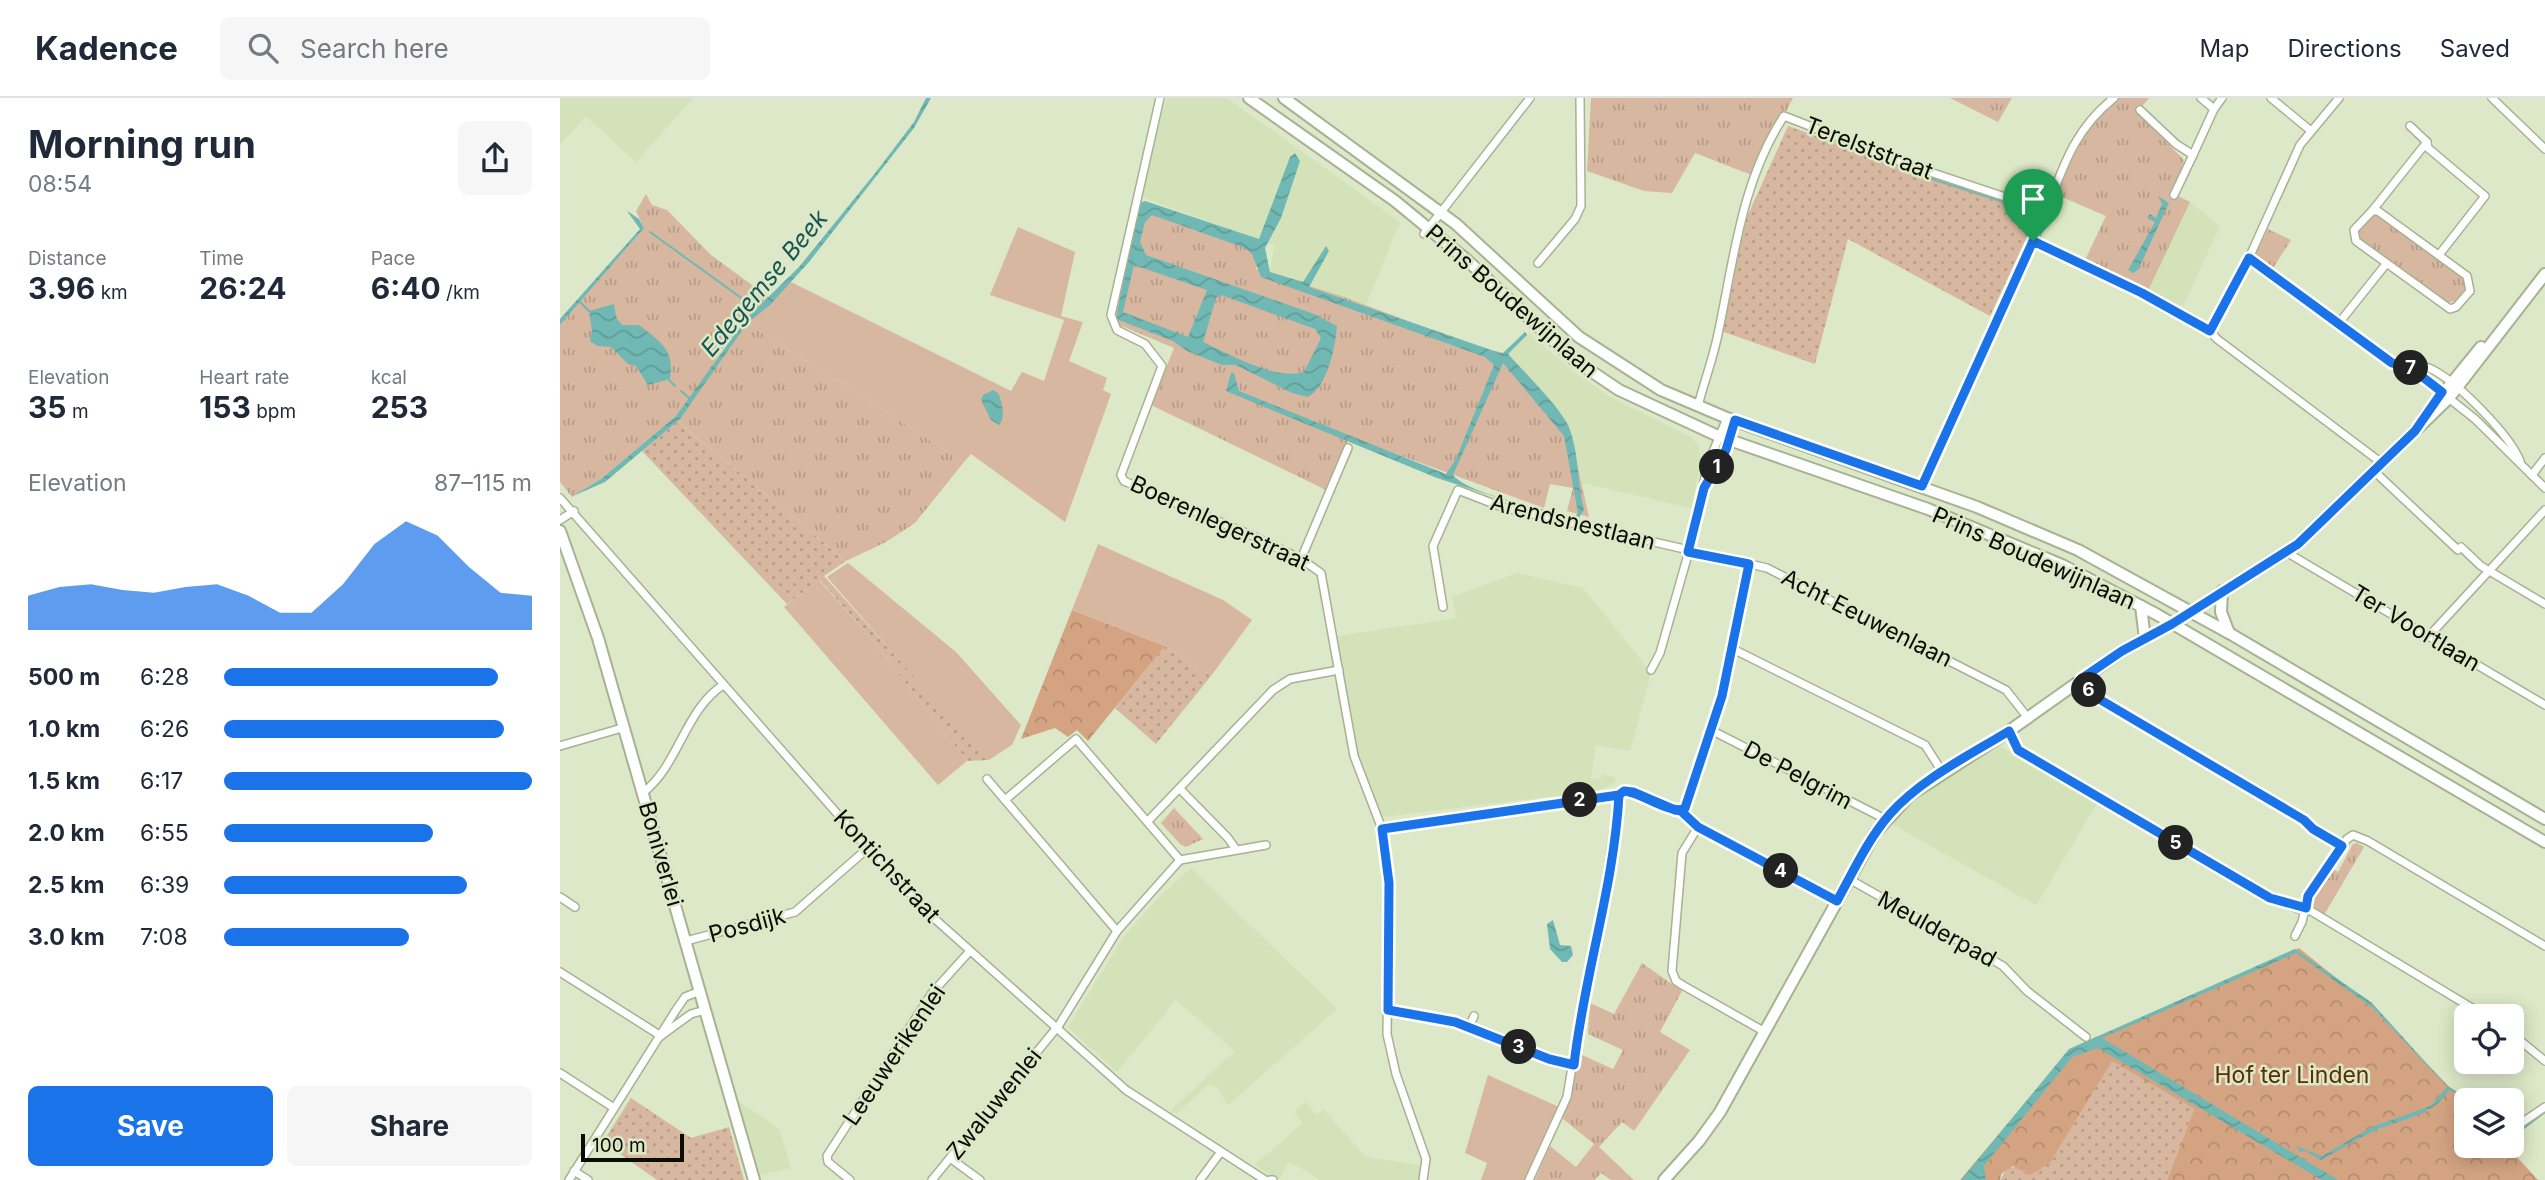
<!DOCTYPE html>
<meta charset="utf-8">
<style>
body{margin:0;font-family:Inter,sans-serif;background:#f6f6f7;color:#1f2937;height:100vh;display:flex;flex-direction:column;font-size:26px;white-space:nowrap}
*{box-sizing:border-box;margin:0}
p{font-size:23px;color:#747a83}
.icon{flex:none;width:38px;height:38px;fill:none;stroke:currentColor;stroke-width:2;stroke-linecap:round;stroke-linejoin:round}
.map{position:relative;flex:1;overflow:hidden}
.details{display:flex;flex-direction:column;background:#fff;width:560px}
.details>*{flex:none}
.buttons{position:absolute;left:1894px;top:906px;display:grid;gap:14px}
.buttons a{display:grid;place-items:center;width:70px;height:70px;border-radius:10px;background:#fff;box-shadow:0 4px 18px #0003;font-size:35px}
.scale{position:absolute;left:21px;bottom:18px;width:103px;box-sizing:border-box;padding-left:7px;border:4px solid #090d03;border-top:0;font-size:19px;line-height:24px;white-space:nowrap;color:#090d03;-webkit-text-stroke:5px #dce8c7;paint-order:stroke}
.pin{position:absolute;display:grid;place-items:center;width:60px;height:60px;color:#fff;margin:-72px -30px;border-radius:50% 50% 50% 0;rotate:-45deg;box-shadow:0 0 7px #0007}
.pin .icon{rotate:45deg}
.km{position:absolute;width:35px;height:35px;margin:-18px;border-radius:50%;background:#222;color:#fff;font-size:19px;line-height:35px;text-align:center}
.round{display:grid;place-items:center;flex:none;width:74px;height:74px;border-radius:10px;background:#f6f6f7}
.headline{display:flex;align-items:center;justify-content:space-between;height:119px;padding:0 28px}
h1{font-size:38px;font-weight:700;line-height:52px}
.metrics{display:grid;grid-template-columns:repeat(3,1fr);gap:10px;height:119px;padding:7px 28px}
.metrics div{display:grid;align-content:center}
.metrics b{font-size:30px;font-weight:700}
.metrics small{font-size:19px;font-weight:400}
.metrics p{font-size:19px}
.chart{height:196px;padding:14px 28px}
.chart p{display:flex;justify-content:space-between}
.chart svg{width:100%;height:126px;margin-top:7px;fill:#1a73e8;opacity:.7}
.primary-button{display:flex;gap:14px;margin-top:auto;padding:14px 28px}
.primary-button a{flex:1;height:80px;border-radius:10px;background:#1a73e8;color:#fff;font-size:28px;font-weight:700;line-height:80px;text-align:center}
.primary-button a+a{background:#f6f6f7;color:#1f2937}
ul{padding:0 28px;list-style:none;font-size:23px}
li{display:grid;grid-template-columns:112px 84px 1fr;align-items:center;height:52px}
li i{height:18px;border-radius:9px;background:#1a73e8}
header{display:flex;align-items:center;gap:42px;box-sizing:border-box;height:98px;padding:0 35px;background:#fff;border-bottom:2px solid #e0e1e3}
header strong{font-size:33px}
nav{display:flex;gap:38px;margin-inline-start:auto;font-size:24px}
.search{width:490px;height:63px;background:#f6f6f7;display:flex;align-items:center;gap:18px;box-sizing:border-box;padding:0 24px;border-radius:10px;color:#747a83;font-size:26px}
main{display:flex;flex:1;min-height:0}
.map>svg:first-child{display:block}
.built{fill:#d3e2b9}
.grass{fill:url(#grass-dots)}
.forest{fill:url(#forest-crowns)}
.park{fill:url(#park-tufts)}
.garden{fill:#d7b7a0}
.water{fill:url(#water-waves);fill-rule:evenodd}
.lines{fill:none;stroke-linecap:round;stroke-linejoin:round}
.stream{stroke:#70b8b3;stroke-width:2}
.street-casing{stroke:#a6b292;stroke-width:10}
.secondary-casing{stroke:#a6b292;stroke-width:14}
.street{stroke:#fff;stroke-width:7}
.secondary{stroke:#fff;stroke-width:10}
.route-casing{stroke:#fff;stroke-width:14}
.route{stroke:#1a73e8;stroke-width:9}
.labels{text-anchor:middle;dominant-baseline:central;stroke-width:5;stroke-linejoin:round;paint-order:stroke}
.street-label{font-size:23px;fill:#090d03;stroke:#dce8c7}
.park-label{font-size:23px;fill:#5a2d03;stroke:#dce8c7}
.water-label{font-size:24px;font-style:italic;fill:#175552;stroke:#dce8c7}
</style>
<header>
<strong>Kadence</strong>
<div class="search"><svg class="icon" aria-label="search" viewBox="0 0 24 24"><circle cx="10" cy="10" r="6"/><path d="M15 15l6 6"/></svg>Search here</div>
<nav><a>Map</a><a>Directions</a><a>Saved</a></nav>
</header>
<main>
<section class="details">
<div class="headline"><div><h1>Morning run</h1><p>08:54</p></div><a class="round"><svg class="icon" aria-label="share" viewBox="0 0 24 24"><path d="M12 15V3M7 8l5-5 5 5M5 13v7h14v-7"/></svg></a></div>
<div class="metrics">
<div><p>Distance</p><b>3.96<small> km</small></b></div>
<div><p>Time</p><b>26:24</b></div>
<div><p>Pace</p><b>6:40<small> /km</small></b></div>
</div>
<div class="metrics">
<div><p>Elevation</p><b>35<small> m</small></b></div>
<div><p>Heart rate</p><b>153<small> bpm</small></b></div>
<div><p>kcal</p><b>253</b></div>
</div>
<div class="chart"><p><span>Elevation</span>87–115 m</p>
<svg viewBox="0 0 160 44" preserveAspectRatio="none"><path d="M0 44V32L10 29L20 28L30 30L40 31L50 29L60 28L70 32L80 38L90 38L100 28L110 14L120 6L130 11L140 22L150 31L160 32V44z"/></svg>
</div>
<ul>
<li><b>500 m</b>6:28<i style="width:89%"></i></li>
<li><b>1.0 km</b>6:26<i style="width:91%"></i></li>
<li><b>1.5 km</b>6:17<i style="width:100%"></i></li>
<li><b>2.0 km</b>6:55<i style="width:68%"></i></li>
<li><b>2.5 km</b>6:39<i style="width:79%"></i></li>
<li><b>3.0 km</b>7:08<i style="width:60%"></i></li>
</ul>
<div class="primary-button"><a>Save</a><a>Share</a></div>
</section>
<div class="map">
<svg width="1985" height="1082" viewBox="0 0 1985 1082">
<defs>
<pattern id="grass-dots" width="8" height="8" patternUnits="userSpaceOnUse" patternTransform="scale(1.75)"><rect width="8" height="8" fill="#d7b7a0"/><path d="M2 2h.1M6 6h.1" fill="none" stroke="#b79c88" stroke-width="1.8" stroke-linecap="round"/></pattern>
<pattern id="forest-crowns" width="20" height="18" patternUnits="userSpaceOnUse" patternTransform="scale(1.75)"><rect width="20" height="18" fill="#d4a482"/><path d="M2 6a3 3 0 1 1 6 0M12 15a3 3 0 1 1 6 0" fill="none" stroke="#b58c6f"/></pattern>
<pattern id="park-tufts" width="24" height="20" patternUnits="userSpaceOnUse" patternTransform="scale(1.75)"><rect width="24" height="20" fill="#d7b7a0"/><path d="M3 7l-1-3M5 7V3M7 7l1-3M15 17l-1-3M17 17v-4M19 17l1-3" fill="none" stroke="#b79c88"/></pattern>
<pattern id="water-waves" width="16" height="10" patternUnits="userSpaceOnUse" patternTransform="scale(1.75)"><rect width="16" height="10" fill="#70b8b3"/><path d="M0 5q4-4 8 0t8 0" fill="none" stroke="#609d98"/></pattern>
</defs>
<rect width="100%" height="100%" fill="#dce8c7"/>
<g class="built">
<polygon points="0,0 133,0 76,64 26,18 0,47"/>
<polygon points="607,0 667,0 840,124 806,207 710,175 714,147 579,98"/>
<polygon points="1630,104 1660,128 1623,208 1587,195"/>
<polygon points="969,235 1011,272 1050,299 1131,339 1139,349 1140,368 1131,410 1022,385 1009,328 948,256"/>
<polygon points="957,475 1023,490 1091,574 1070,653 1036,647 1031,681 1041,680 1042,676 1056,680 1053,687 1034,693 823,719 800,668 784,587 778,538 897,520 892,499"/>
<polygon points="1436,646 1538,704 1476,807 1330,725 1353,702"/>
<polygon points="631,770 777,911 668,1007 657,989 648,987 616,1016 611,1012 675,953 616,902 557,974 508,929 563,840 596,802"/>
<polygon points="179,1004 219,1030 231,1070 200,1077"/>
<polygon points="745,1004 757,1017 763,1011 806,1059 861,1067 860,1082 760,1082 729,1063 719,1082 695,1067 743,1025 734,1014"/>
</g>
<g class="grass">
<polygon points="1228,28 1477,117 1430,218 1288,141 1255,266 1161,233 1187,119"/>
<polygon points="117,323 286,463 264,478 429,662 407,663 308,537 260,482 227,506 82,353"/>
<polygon points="605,548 651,578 596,646 555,610"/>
<polygon points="1552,962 1634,1011 1607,1082 1440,1082 1447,1070 1490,1065"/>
<polygon points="71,1000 131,1040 169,1029 184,1082 97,1082 43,1044"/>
</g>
<g class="forest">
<polygon points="512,512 605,548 528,643 517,632 508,639 495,630 461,641"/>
<polygon points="1739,850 1812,909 1906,1006 1906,1048 1947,1048 1978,1082 1607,1082 1634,1011 1552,963 1490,1065 1470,1077 1453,1068 1441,1076 1440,1082 1400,1082 1499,965 1532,944"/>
</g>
<g class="park">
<polygon points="1031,0 1233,0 1196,72 1189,76 1135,55 1112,95 1084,93 1027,73"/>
<polygon points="1390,0 1452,0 1438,24"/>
<polygon points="1557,0 1589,0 1577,14 1624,62 1614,96 1630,104 1587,195 1525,162 1546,118 1495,96 1531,23"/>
<polygon points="86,96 92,107 107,112 151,157 210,200 188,219 165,247 142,285 116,318 41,381 12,399 0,384 0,227 84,130 76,113"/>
<polygon points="575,100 700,151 696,171 784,199 917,249 948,256 1009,329 1029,419 1007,413 1013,390 990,386 984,410 790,339 766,392 591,307 614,250 562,228 557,232 551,218"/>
<polygon points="1816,115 1904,179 1907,188 1896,203 1884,205 1803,145 1797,133 1804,122"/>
<polygon points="1708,131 1731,142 1713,170 1697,161 1696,156"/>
<polygon points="187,225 404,364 355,425 326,444 286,463 117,323"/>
<polygon points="614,710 643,741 626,749 620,746 601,725"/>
<polygon points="1797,745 1804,749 1764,817 1751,810 1750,805 1769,774 1773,771 1778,774 1793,746"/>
<polygon points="1082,865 1122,893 1100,934 1130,952 1074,1033 1062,1024 1039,1049 1074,1082 1051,1082 1041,1075 1035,1082 975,1082 990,1048 1016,1069 1034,1046 1003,1021 1020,956 1053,971 1063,952 1028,936 1030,905 1054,916"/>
</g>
<g class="garden">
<polygon points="458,129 515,154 501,218 523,224 509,263 547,280 543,292 551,296 505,424 411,356 404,364 187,225 231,184 451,293 462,274 484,283 504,222 430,197"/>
<polygon points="538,446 663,502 692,522 651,578 605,548 512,512"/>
<polygon points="288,465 396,554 461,627 452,647 429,662 405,638 267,479"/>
<polygon points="259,482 308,537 407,663 378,687 224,509"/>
<polygon points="928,977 999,1009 966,1082 921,1082 927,1065 905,1055"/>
</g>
<g class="water">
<polygon points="366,0 371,0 354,30 249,164 210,207 188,224 120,321 45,384 13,398 41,381 116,318 185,222 239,169 316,74 354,24"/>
<path d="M735 55 740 63 721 120 705 150 710 174 743 184 766 148 769 153 749 189 940 255H943L965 234 967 237 948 256C964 274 998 307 1008 327 1019 352 1017 384 1024 411L1019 420 991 416 993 413 1014 419 1018 415 1004 338 943 265 893 377C907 394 963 406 985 412V415L877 380 666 293 671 275H674L679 293 886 376 896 361 934 267 925 259 701 179 692 156 685 150 592 117 585 124 580 144 586 157 754 216 777 228C775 250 768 287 748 299L732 295 676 267H662L627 253 613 243 556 221 578 107 585 103 699 141 730 59ZM574 167 647 192 628 239 563 214ZM661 197 755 231 761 240 744 274C717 283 669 256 643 244L656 200Z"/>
<polygon points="1598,98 1609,105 1578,172 1573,175 1568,172 1595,124 1587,120 1590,116 1596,120 1602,106"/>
<polygon points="67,113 79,121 84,130 0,227 0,221 80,131"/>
<path d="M54 206 56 219 62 227H79C101 244 115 252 110 281L88 287 76 268 68 266 51 249 37 248 30 243 32 232 29 213Z"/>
<path d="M433 292 438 295C442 303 446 321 439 327L431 322 421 302 423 297Z"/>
<polygon points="993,822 1000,847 1011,848 1013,857 1007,864 1002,864 990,851 987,826"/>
<path d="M1735 851 1812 905 1887 988 1913 1003 1889 992C1873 1019 1840 1021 1814 1033 1796 1041 1778 1053 1761 1062L1745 1053 1740 1054 1736 1048 1762 1058 1812 1029 1870 1008 1887 989 1813 910 1736 855 1542 940 1778 1082H1762L1538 950 1512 959 1424 1068 1426 1082H1401L1509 951Z"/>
</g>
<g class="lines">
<g class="stream">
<polyline points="1251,33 1369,80 1471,113"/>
<polyline points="90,134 198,212"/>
<polyline points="20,204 29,213"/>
<polyline points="109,282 115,288"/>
<polyline points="121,293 129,300"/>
<polyline points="1952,1039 1985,1014"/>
</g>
<g class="street-casing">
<g id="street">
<polyline points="600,0 551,217 557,232 585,246 602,268 561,377 564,383 691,437 741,461 761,475 794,658 822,731 829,785 827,936 836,976 866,1061 863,1082"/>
<polyline points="1641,0 1654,11"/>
<polyline points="1711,0 1751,33"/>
<polyline points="1932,0 1985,51"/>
<polyline points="1580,12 1616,46 1633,57 1654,11 1662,0"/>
<polyline points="1850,28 1867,44"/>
<polyline points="1614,97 1633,57"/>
<polygon points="1812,113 1818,113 1907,178 1910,193 1896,209 1890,211 1796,143 1794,132"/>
<polyline points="1812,113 1867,44 1868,50 1925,98 1879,157"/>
<polyline points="864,136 970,0"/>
<polyline points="1473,143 1591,200 1650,233 1657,241 1823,366"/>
<path d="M1689 160 1832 265C1845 272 1856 266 1869 270 1895 281 1950 337 1960 363"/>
<polyline points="978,165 1015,121 1021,108 1020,0"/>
<polyline points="1779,225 1826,166"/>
<polyline points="1650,233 1689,160 1740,47 1779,0"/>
<polyline points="1851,270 1915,321 1985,390"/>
<path d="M1138 308C1144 284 1153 261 1158 236 1174 161 1181 84 1224 18L1355 69 1484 112"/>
<polyline points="1815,374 1898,452 1901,449 1921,468 1985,506"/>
<polyline points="1972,377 1985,360"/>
<polyline points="1146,387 1166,351 1175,322"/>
<path d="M1362 388C1400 307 1432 225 1472 145 1499 92 1503 40 1554 0"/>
<polyline points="0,400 303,745 376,822 566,992 705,1082"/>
<polyline points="0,422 14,413"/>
<polyline points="1726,454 1985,607"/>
<polyline points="741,461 788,350"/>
<polyline points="883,509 873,448 898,392 942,409 1207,470 1446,592 1468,620"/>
<polyline points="1869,538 1985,412"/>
<polyline points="1171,550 1365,647 1383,675"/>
<polyline points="1091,572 1100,555 1127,460 1148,366 1167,320"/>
<polyline points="1522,581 1533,598 1744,722 1753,731 1782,748"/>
<polyline points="1151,632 1325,721"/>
<polyline points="1449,633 1457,652 1710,800 1739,811 1746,810 1927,919"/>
<polyline points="0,648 62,630"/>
<polyline points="427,681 557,833"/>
<polyline points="620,691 668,740 675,750"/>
<path d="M84 694C119 666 125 612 163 587"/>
<polyline points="445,702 516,641 620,762"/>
<polyline points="1121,713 1128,705 1162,598 1189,466"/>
<polyline points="1121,713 1138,729 1277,803"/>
<polyline points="588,723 713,592 730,581 779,572"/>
<polyline points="1138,729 1122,755 1112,873 1116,883 1124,888 1205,934"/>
<polyline points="822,731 1059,697 1064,693 1121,713"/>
<polyline points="1289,781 1443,868 1467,893 1526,939"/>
<polyline points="0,799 15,809"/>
<polyline points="1735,838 1742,824 1748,798 1787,741 1793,737 1808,743 1985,848"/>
<polyline points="126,843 235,814 308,750"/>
<polyline points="0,874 101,938"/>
<polyline points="828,912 895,924 989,961 1014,967"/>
<polyline points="909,929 914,918"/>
<polyline points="1951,935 1985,963"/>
<polyline points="102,937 131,916 145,912"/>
<polyline points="0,975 54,1010"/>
<polyline points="1951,1032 1985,1009"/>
<polyline points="390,1060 420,1082"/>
<polyline points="14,1073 28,1082"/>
<polyline points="9,1082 116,912 125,899 140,893"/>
<polyline points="290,1082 268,1064 267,1058 372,895 409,854"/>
<polyline points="372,1082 499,927 557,833 620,762 706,747"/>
<polyline points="640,1082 660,1055"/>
<polyline points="710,1082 713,1082"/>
<polyline points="969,1082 1007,999 1021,915 1036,855 1059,697"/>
</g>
</g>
<g class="secondary-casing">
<g id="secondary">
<polyline points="689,0 835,103 908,163 1013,261 1059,292 1158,338 1368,411 1502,467 1596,516 1985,744"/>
<polyline points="724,0 896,126 1019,239 1101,292 1167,320 1417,409 1518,452 1669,535 1985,721"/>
<polyline points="1865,318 1921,249"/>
<polyline points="0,433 38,540 194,1082"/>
<polyline points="1662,493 1661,514 1669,535"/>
<polyline points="1581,508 1585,541"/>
<polyline points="1104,1082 1139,1043 1160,1014 1315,735 1350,697 1449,633 1562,553 1612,526 1738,446 1889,300 1985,176"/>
</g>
</g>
<use href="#street" class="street"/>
<use href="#secondary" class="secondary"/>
</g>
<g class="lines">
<g class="route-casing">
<path id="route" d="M1473 143 1362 388 1175 322 1166 352 1144 390 1128 454 1189 466 1162 598 1125 710C1112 718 1081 694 1064 693L1059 697 822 731 829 785 828 912 895 924 989 961 1014 967C1024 877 1054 789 1059 697L1064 693 1073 694 1115 712 1121 713 1138 729 1277 803C1293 774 1308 741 1330 716 1361 681 1410 657 1449 633L1458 652 1710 800 1746 810 1748 798 1782 748 1753 731 1744 722 1534 598 1521 581 1562 553 1612 526 1738 446 1855 333 1882 294 1851 270 1832 265 1689 160 1650 233 1582 195 1473 143"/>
</g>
<use href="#route" class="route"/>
</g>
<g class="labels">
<g class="street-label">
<text transform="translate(1309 50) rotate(21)">Terelststraat</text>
<text transform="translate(952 203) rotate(41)">Prins Boudewijnlaan</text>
<text transform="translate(1013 424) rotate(14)">Arendsnestlaan</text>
<text transform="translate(660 425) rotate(25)">Boerenlegerstraat</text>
<text transform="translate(1474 460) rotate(24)">Prins Boudewijnlaan</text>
<text transform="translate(1307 520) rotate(27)">Acht Eeuwenlaan</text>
<text transform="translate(1856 530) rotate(31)">Ter Voortlaan</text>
<text transform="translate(1238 677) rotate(28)">De Pelgrim</text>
<text transform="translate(101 756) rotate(74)">Boniverlei</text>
<text transform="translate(327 768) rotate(47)">Kontichstraat</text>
<text transform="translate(187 827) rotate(-15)">Posdijk</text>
<text transform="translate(1377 831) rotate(29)">Meulderpad</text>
<text transform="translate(334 957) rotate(-56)">Leeuwerikenlei</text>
<text transform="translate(434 1006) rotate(-51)">Zwaluwenlei</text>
</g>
<g class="park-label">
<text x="1732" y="977">Hof ter Linden</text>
</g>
<g class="water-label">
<text transform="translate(204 185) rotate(-50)">Edegemse Beek</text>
</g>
</g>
</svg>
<div class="buttons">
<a><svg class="icon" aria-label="locate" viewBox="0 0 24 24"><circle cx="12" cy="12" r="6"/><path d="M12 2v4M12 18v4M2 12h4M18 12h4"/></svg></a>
<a><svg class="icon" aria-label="layers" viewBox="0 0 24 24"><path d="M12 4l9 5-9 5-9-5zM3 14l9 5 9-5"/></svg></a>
</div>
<div class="scale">100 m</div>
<div class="pin" style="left:1473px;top:143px;background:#1e9e55"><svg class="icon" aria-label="arrive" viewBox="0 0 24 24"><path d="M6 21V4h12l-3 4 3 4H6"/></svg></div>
<b class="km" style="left:1157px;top:369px">1</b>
<b class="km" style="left:1020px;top:702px">2</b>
<b class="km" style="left:959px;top:949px">3</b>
<b class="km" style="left:1221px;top:773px">4</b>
<b class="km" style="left:1616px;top:745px">5</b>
<b class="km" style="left:1529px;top:592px">6</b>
<b class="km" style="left:1851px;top:270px">7</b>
</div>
</main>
